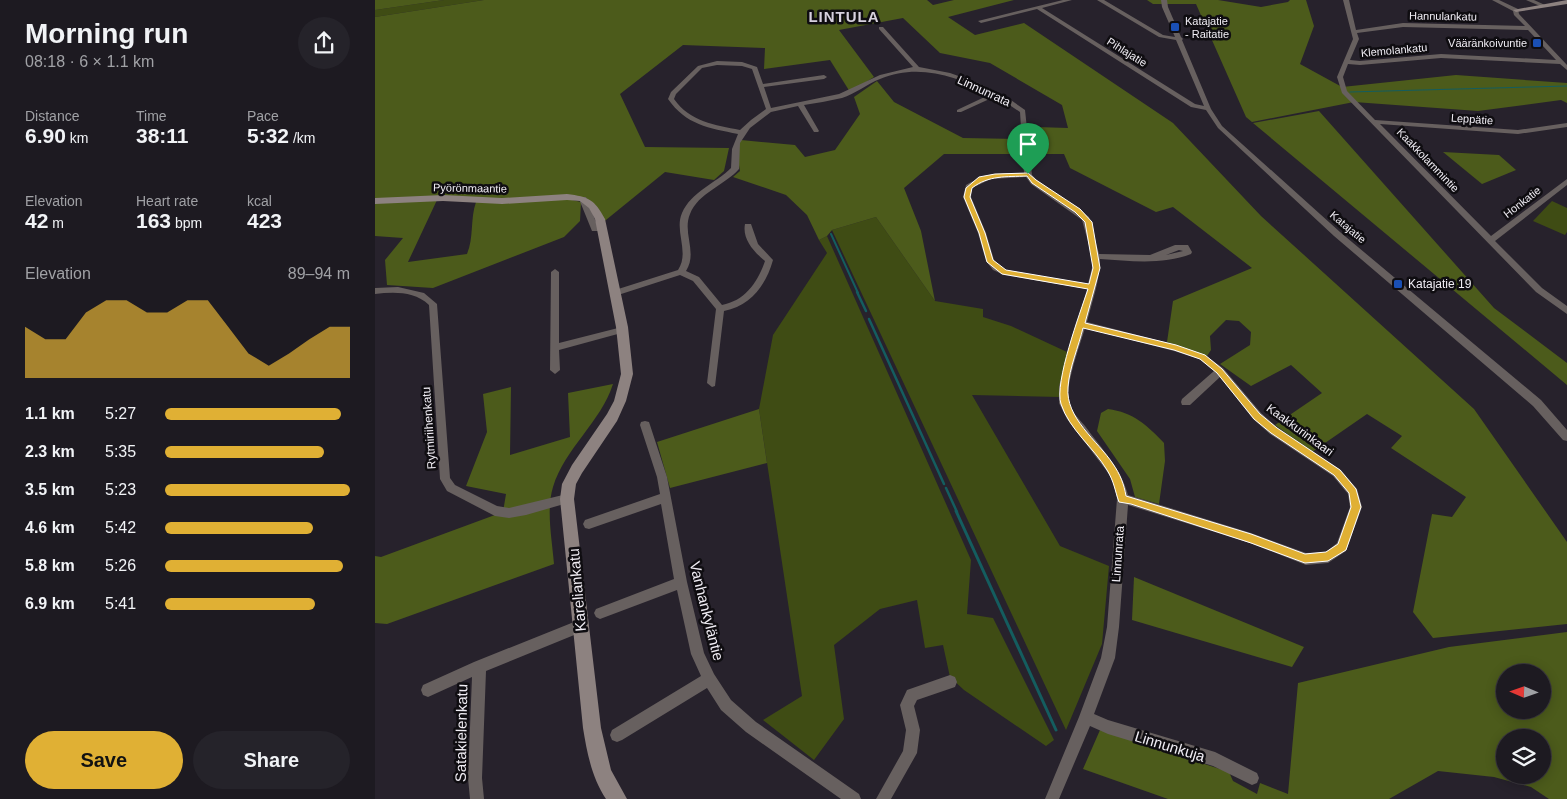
<!DOCTYPE html>
<meta charset="utf-8">
<style>
body{margin:0;font-family:Helvetica,sans-serif;background:#25232a;color:#f1f3f6;height:100vh;display:flex;flex-direction:column;font-size:19px;white-space:nowrap}
*{box-sizing:border-box;margin:0}
p{font-size:16px;color:#a0a1a5}
.icon{flex:none;width:28px;height:28px;fill:none;stroke:currentColor;stroke-width:2;stroke-linecap:round;stroke-linejoin:round}
.map{position:relative;flex:1;overflow:hidden}
.side{display:flex;flex-direction:column;background:#1d1a21;width:375px}
.side>*{flex:none}
.needle{width:32px;rotate:272deg}
.buttons{position:absolute;left:1121px;top:664px;display:grid;gap:10px}
.buttons a{display:grid;place-items:center;width:55px;height:55px;border-radius:50%;background:#1d1a21;box-shadow:0 2px 12px #0003,0 0 0 1px #3b383f;font-size:25px}
.pin{position:absolute;display:grid;place-items:center;width:42px;height:42px;color:#fff;margin:-51px -21px;border-radius:50% 50% 50% 0;rotate:-45deg;box-shadow:0 0 5px #0007}
.pin .icon{rotate:45deg}
.round{display:grid;place-items:center;flex:none;width:52px;height:52px;border-radius:26px;background:#25232a}
.overview{display:flex;align-items:center;justify-content:space-between;height:85px;padding:0 25px}
h1{font-size:28px;font-weight:600;line-height:38px}
.metrics{display:grid;grid-template-columns:repeat(3,1fr);gap:8px;height:85px;padding:5px 25px}
.metrics div{display:grid;align-content:center}
.metrics b{font-size:21px;font-weight:600}
.metrics small{font-size:14px;font-weight:400}
.metrics p{font-size:14px}
.chart{height:140px;padding:10px 25px}
.chart p{display:flex;justify-content:space-between}
.chart svg{width:100%;height:90px;margin-top:5px;fill:#e0b034;opacity:.7}
.primary-button{display:flex;gap:10px;margin-top:auto;padding:10px 25px}
.primary-button a{flex:1;height:58px;border-radius:30px;background:#e0b034;color:#111;font-size:20px;font-weight:600;line-height:58px;text-align:center}
.primary-button a+a{background:#25232a;color:#f1f3f6}
ul{padding:0 25px;list-style:none;font-size:16px}
li{display:grid;grid-template-columns:80px 60px 1fr;align-items:center;height:38px}
li i{height:12px;border-radius:6px;background:#e0b034}
main{display:flex;flex:1;min-height:0}
.map>svg:first-child{display:block}
.green{fill:#3f4c14}
.forest{fill:#4c5b1b;fill-rule:evenodd}
.lines{fill:none;stroke-linecap:round;stroke-linejoin:round}
.stream-far3{stroke:#145d5f;stroke-width:1}
.stream-far2{stroke:#145d5f;stroke-width:2}
.stream-far1{stroke:#145d5f;stroke-width:2.5}
.stream{stroke:#145d5f;stroke-width:3}
.street{fill:#67605f;fill-rule:evenodd}
.secondary{fill:#8d8280;fill-rule:evenodd}
.route{fill:#e0b034;stroke:#fff;fill-rule:evenodd}
.transit-dot{fill:#1a4fb4;stroke:#0f0d11;stroke-width:2}
.labels{text-anchor:middle;dominant-baseline:central;stroke-width:5;stroke-linejoin:round;paint-order:stroke}
.far-street-label{font-size:11px;fill:#f0edf4;stroke:#0f0d11}
.far-poi-label{font-size:11px;fill:#f0edf4;stroke:#0f0d11;text-anchor:start}
.street-label{font-size:12px;fill:#f0edf4;stroke:#0f0d11}
.poi-label{font-size:12px;fill:#f0edf4;stroke:#0f0d11;text-anchor:start}
.far-district-label{font-size:15px;font-weight:bold;letter-spacing:1px;fill:#d7d1de;stroke:#0f0d11}
.near-street-label{font-size:15px;fill:#f0edf4;stroke:#0f0d11}
</style>
<main>
<section class="side">
<div class="overview"><div><h1>Morning run</h1><p>08:18 · 6 × 1.1 km</p></div><a class="round"><svg class="icon" aria-label="share" viewBox="0 0 24 24"><path d="M12 15V3M7 8l5-5 5 5M5 13v7h14v-7"/></svg></a></div>
<div class="metrics">
<div><p>Distance</p><b>6.90<small> km</small></b></div>
<div><p>Time</p><b>38:11</b></div>
<div><p>Pace</p><b>5:32<small> /km</small></b></div>
</div>
<div class="metrics">
<div><p>Elevation</p><b>42<small> m</small></b></div>
<div><p>Heart rate</p><b>163<small> bpm</small></b></div>
<div><p>kcal</p><b>423</b></div>
</div>
<div class="chart"><p><span>Elevation</span>89–94 m</p>
<svg viewBox="0 0 160 44" preserveAspectRatio="none"><path d="M0 44V19L10 25L20 25L30 12L40 6L50 6L60 12L70 12L80 6L90 6L100 19L110 32L120 38L130 32L140 25L150 19L160 19V44z"/></svg>
</div>
<ul>
<li><b>1.1 km</b>5:27<i style="width:95%"></i></li>
<li><b>2.3 km</b>5:35<i style="width:86%"></i></li>
<li><b>3.5 km</b>5:23<i style="width:100%"></i></li>
<li><b>4.6 km</b>5:42<i style="width:80%"></i></li>
<li><b>5.8 km</b>5:26<i style="width:96%"></i></li>
<li><b>6.9 km</b>5:41<i style="width:81%"></i></li>
</ul>
<div class="primary-button"><a>Save</a><a>Share</a></div>
</section>
<div class="map">
<svg width="1192" height="799" viewBox="0 0 1192 799">
<rect width="100%" height="100%" fill="#27222c"/>
<g class="green">
<polygon points="69,0 109,0 0,17 0,10"/>
<polygon points="1177,201 1192,208 1192,232 1190,235 1158,221"/>
<polygon points="501,217 560,301 608,309 608,317 636,326 692,352 685,397 597,395 685,546 734,566 727,644 691,730 457,230"/>
<polygon points="452,236 596,560 592,614 618,618 679,740 671,746 589,690 575,677 568,645 550,648 542,600 505,609 459,645 469,719 439,760 388,720 427,696 384,409 398,335 452,253 444,240"/>
</g>
<g class="forest">
<polygon points="0,0 69,0 0,10"/>
<polygon points="109,0 552,0 558,5 579,0 639,0 573,17 600,35 649,23 798,123 886,216 1099,409 1192,542 1192,624 1058,638 1038,612 1057,514 1077,517 1091,497 1016,448 1027,436 992,414 937,452 900,425 947,393 916,365 876,386 845,364 875,345 876,332 864,321 851,320 835,336 836,350 832,356 792,342 798,301 877,268 798,207 781,212 695,168 689,154 665,154 661,127 693,128 687,105 615,63 565,53 528,18 464,30 499,77 475,92 455,60 389,69 390,48 308,45 245,94 270,147 354,148 349,171 339,180 290,172 226,224 208,199 127,201 68,198 0,201 0,17"/>
<polygon points="772,0 843,0 886,7 913,2 915,0 931,0 939,26 925,64 967,87 1081,75 1192,83 1192,103 1186,100 1103,111 979,102 877,122 871,117 821,4 778,4"/>
<polygon points="502,81 519,102 588,138 643,139 643,154 569,154 529,188 546,231 560,301 501,217 457,230 452,236 444,240 432,215 411,195 358,177 365,171 361,148 366,140 420,145 430,157 460,150 485,114 479,97"/>
<polygon points="944,111 1119,308 1192,363 1192,385 878,123"/>
<polygon points="1068,152 1124,155 1141,170 1107,184"/>
<path d="M193 199 206 202 205 221 189 237 58 288 12 285 10 260 28 238 0 236V203L62 200 33 262 92 254C99 238 95 219 101 202Z"/>
<path d="M238 384C226 422 190 448 178 487 171 510 177 539 179 564L12 624 0 623V556L6 557 128 512 131 494 91 486 112 432 108 394 136 387 135 455 195 437 193 393Z"/>
<polygon points="384,409 392,463 295,488 282,442"/>
<path d="M733 409C758 412 773 426 789 443L790 461 784 504 760 497 755 479 722 431 726 413Z"/>
<polygon points="759,577 929,647 917,667 757,620"/>
<path d="M1192 632V799H1174L1156 787 1119 777 1063 771 1014 799H793L708 769 725 730 854 772 858 781 882 794 885 783 913 794 923 683 1074 647ZM1130 672H1168V710H1130ZM1130 738H1168V775H1130Z"/>
</g>
<g class="lines">
<polyline class="stream-far3" points="975,92 1192,86"/>
<polyline class="stream-far2" points="456,234 483,293"/>
<g class="stream-far1">
<polyline points="482,292 491,311"/>
<polyline points="494,319 569,484"/>
<polyline points="571,488 582,512"/>
</g>
<polyline class="stream" points="581,511 681,730"/>
<g class="street">
<polygon points="688,0 697,0 667,8 820,104 829,106 801,40 784,37 722,0 729,0 788,35 800,37 787,7 786,0 792,0 793,7 806,37 808,39 807,40 836,109 847,126 965,232 1166,400 1192,430 1192,441 1188,440 1158,406 959,236 843,128 831,110 816,107 662,9 606,23 603,21"/>
<path d="M968 0H974L981 30 1028 23 1150 26 1139 15 1138 11 1117 0H1124L1143 9 1144 14 1192 65V70L1185 64 1066 58 985 65 973 64 968 77 972 91 1000 120 1143 130 1192 123V127L1143 134 1005 124 1116 236 1192 179V185L1120 241 1167 288 1192 306V314L1161 292 967 93 962 77 978 39ZM1028 27 1153 30 1181 60 1066 54 985 61 975 60 984 39 982 33Z"/>
<polygon points="1151,0 1159,0 1170,5 1165,6"/>
<path d="M504 27H508L544 67 575 73 603 83 630 96 650 110 657 175 662 180 714 217 724 254 775 255 800 245H813L817 252 816 254C788 265 755 261 725 259 725 280 717 302 712 322L801 345 830 355 848 368 886 413 903 428 966 470 982 489 987 507 971 551 953 563 931 565 875 543 753 505 744 627 740 658 719 714 733 720 840 752 882 773 884 778 882 783 877 785 838 766 733 734 715 726 684 799H670L704 717 726 658 732 627 742 499 739 483 731 470 692 419 684 403V386L712 289 629 275 618 270 611 261 603 233 588 197 591 185C609 174 628 173 649 173L645 112 621 96 586 112H582V110L616 94C581 76 543 63 505 79 492 84 480 94 467 98 454 101 441 103 429 105L444 131 443 132H439L423 106 396 112 375 128 365 143 364 169C350 185 323 193 315 214 307 233 323 252 311 271L324 277 347 305C370 301 383 282 390 261 379 252 367 239 370 224H376L383 244 398 260C391 285 376 306 349 311L340 386 337 387 332 383 341 309 318 281 305 275 240 296 236 293 237 291 303 270C315 252 299 231 307 213 316 192 341 183 356 168L357 149 363 134C334 128 311 125 293 99L296 92 323 66 342 61 367 62 382 67 388 84 449 75 452 77 449 79 389 87 396 108 464 94 505 75 538 67 504 29ZM342 65 367 66 377 69 391 109 376 120 365 130C340 125 315 122 299 99L301 94 327 68ZM651 177 656 184 707 220 717 256V268L713 284 631 270 624 266 619 260 611 233 596 197 597 188 616 179ZM804 250 808 251 791 255ZM710 328 799 351 824 359 839 371 807 399 806 402 807 405H815L845 377 878 419 895 434 958 476 973 494 975 507 962 543 951 552 931 553 876 533 753 495C746 468 726 448 710 426 704 419 697 412 694 404 689 388 705 345 710 328Z"/>
<polygon points="205,197 211,197 223,227 230,227 230,231 217,231 204,199"/>
<polygon points="180,269 184,272 184,343 247,327 252,330 250,332 184,350 185,370 180,374 175,370 176,272"/>
<path d="M23 287 49 293 62 304 75 478 80 485 122 506 134 508 192 494 196 496 198 499 196 502 151 515 134 518 120 516 72 491 65 479 54 305C39 291 19 292 0 294V288Z"/>
<polygon points="270,421 274,422 275,425 292,477 312,582 329,653 339,674 356,700 381,722 484,794 486,799 466,799 371,732 346,710 332,688 247,740 242,742 237,740 235,735 237,730 326,676 316,654 302,590 225,619 221,617 219,613 221,609 299,579 286,504 214,529 210,528 208,524 210,520 285,494 282,477 265,425 266,422"/>
<polygon points="204,620 209,621 210,626 209,631 111,671 107,778 109,799 95,799 93,778 97,677 53,697 48,695 46,690 48,685 99,662"/>
<polygon points="575,675 580,677 582,682 580,687 542,700 539,706 545,730 542,753 516,799 501,799 528,751 531,730 525,705 532,690"/>
</g>
<g class="secondary">
<polygon points="1192,0 1192,4 1141,12 1138,10"/>
<path d="M192 194C214 197 219 199 230 219L253 327 258 374 251 401 242 421 207 473 201 484 199 499 226 728 236 770 252 799H231C217 778 212 753 208 728L185 499 187 484 197 465 232 414 239 401 246 374 241 327 220 219 214 208 205 201 192 200 127 204 68 201 0 204V198L68 195 127 198Z"/>
</g>
</g>
<path class="route" d="M653 173 661 180 705 209 717 222 725 268 710 323 801 345 830 355 847 369 885 414 902 428 965 470 981 489 986 507 971 550 953 561 930 563 876 543 756 504 744 502C740 491 739 481 732 470 719 448 694 429 686 404 679 383 705 313 713 289L627 274 612 262 604 233 589 197 591 188 604 177 620 174ZM652 176 657 183 700 212 710 222 718 268 714 284 631 270 618 260 610 233 595 197 597 188C614 175 631 177 652 176ZM708 328 799 350 825 359 842 373 879 419 896 433 959 475 974 493 976 507 963 544 951 552 930 554 876 534 751 496C749 484 745 474 738 464 723 441 690 418 693 387 694 369 704 345 708 328Z"/>
<g class="transit-dot">
<rect x="795" y="22" width="10" height="10" rx="2.5"/>
<rect x="1157" y="38" width="10" height="10" rx="2.5"/>
<rect x="1018" y="279" width="10" height="10" rx="2.5"/>
</g>
<g class="labels">
<g class="far-street-label">
<text transform="translate(1068 16) rotate(1)">Hannulankatu</text>
<text transform="translate(1019 50) rotate(-5)">Klemolankatu</text>
<text transform="translate(752 52) rotate(32)">Pihlajatie</text>
<text transform="translate(1097 119) rotate(4)">Leppätie</text>
<text transform="translate(1053 160) rotate(46)">Kaakkolammintie</text>
<text transform="translate(95 188) rotate(1)">Pyörönmaantie</text>
<text transform="translate(1147 202) rotate(-38)">Honkatie</text>
<text transform="translate(973 227) rotate(40)">Katajatie</text>
</g>
<g class="far-poi-label">
<text x="810" y="21">Katajatie<tspan x="810" dy="13">- Raitatie</tspan></text>
<text x="1152" y="43" text-anchor="end">Vääränkoivuntie</text>
</g>
<g class="street-label">
<text transform="translate(609 91) rotate(25)">Linnunrata</text>
<text transform="translate(54 428) rotate(-94)">Rytmiriihenkatu</text>
<text transform="translate(925 430) rotate(36)">Kaakkurinkaari</text>
<text transform="translate(743 554) rotate(-86)">Linnunrata</text>
</g>
<g class="poi-label">
<text x="1033" y="284">Katajatie 19</text>
</g>
<g class="far-district-label">
<text x="469" y="16">LINTULA</text>
</g>
<g class="near-street-label">
<text transform="translate(202 590) rotate(-95)">Kareliankatu</text>
<text transform="translate(332 611) rotate(76)">Vanhankyläntie</text>
<text transform="translate(86 733) rotate(-89)">Satakielenkatu</text>
<text transform="translate(795 746) rotate(17)">Linnunkuja</text>
</g>
</g>
</svg>
<div class="buttons">
<a><svg class="needle" viewBox="-14 -14 28 28"><path d="M0-13l5 13h-10z" fill="#e53935"/><path d="M0 13l5-13h-10z" fill="#a0a1a5"/></svg></a>
<a><svg class="icon" aria-label="layers" viewBox="0 0 24 24"><path d="M12 4l9 5-9 5-9-5zM3 14l9 5 9-5"/></svg></a>
</div>
<div class="pin" style="left:653px;top:174px;background:#1e9e55"><svg class="icon" aria-label="arrive" viewBox="0 0 24 24"><path d="M6 21V4h12l-3 4 3 4H6"/></svg></div>
</div>
</main>
